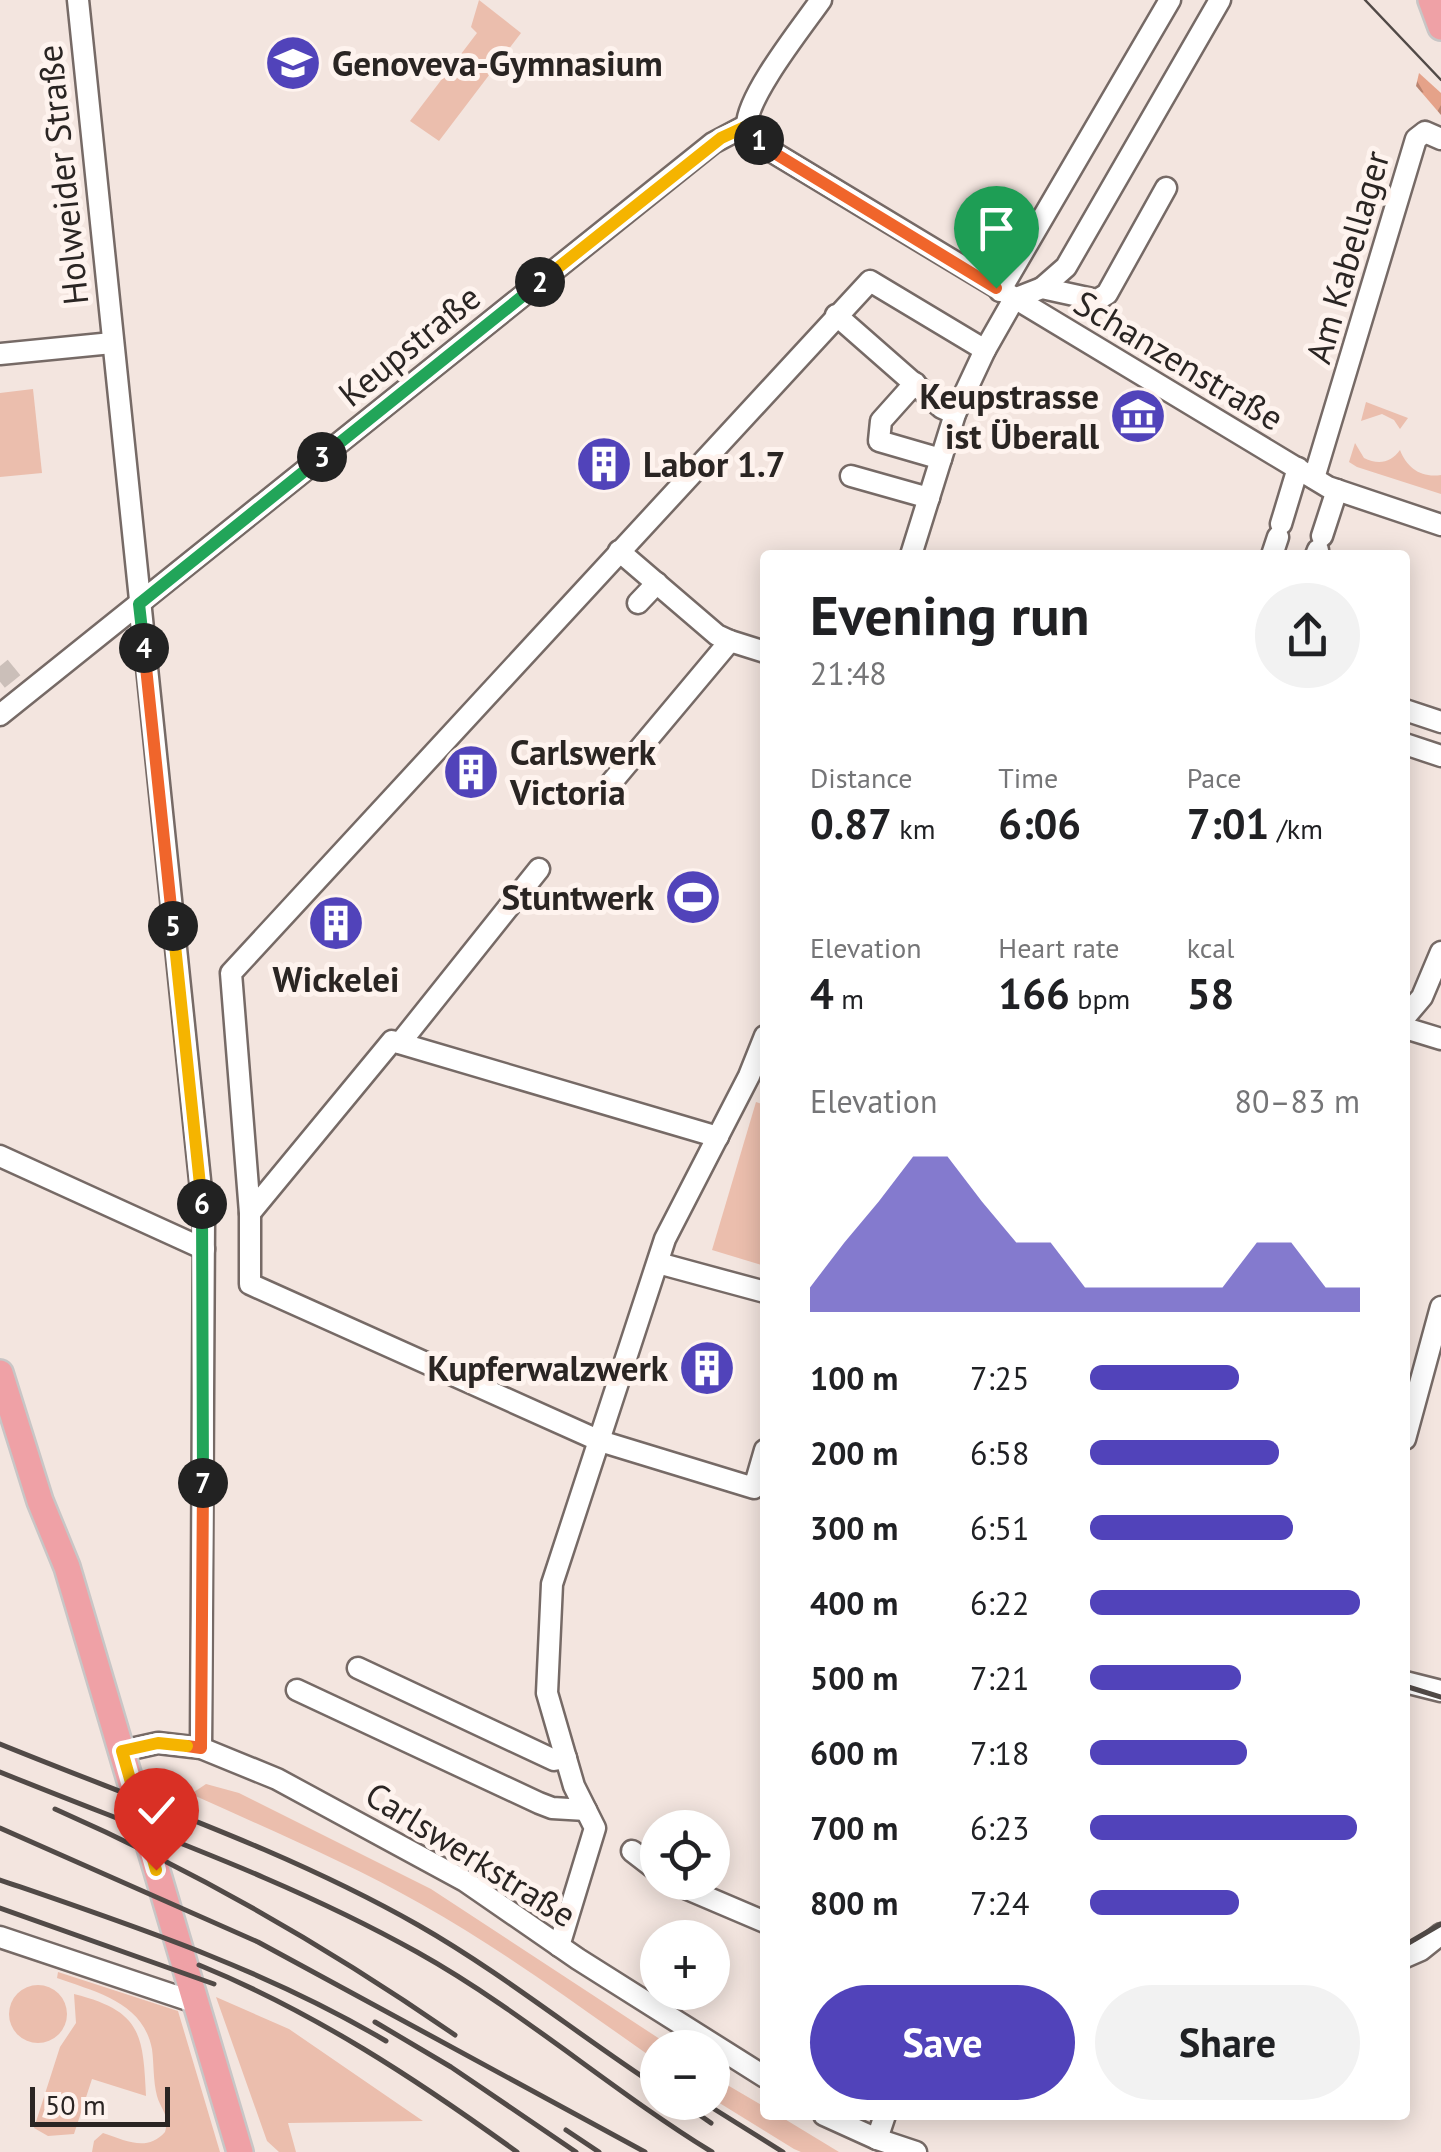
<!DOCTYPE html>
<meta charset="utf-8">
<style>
body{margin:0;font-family:"PT Sans",sans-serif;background:#f2f2f2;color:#202124;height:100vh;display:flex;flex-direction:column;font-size:38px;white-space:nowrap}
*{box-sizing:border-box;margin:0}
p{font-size:32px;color:#757577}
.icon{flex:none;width:55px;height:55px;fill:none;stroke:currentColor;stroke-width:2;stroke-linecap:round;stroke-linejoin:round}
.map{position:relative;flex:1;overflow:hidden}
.sheet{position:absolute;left:760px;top:550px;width:650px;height:1570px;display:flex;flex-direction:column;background:#fff;border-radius:10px;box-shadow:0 5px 25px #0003}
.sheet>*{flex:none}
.buttons{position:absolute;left:640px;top:1810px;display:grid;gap:20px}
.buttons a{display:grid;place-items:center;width:90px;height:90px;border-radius:50%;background:#fff;box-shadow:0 5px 25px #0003;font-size:50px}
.scale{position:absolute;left:30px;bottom:25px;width:140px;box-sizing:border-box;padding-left:10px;border:5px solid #2a2523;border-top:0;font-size:28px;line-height:35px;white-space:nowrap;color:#2a2523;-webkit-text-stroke:8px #fef3ee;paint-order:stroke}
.pin{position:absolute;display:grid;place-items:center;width:85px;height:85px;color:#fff;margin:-102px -42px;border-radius:50% 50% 50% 0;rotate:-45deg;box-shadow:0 0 10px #0007}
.pin .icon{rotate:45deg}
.km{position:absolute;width:50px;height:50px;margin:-25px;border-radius:50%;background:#222;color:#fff;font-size:28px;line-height:50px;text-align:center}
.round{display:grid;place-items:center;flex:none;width:105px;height:105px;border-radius:52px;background:#f2f2f2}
.summary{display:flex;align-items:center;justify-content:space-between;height:170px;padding:0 50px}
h1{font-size:55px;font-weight:700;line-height:75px}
.figures{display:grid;grid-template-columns:repeat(3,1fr);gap:15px;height:170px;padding:10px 50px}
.figures div{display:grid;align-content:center}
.figures b{font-size:42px;font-weight:700}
.figures small{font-size:28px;font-weight:400}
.figures p{font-size:28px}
.chart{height:280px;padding:20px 50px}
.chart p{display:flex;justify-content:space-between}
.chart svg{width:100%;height:180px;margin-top:10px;fill:#5143ba;opacity:.7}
.action{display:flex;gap:20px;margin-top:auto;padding:20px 50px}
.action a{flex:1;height:115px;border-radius:60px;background:#5143ba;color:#fff;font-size:40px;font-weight:700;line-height:115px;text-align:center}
.action a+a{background:#f2f2f2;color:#202124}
ul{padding:0 50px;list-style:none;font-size:32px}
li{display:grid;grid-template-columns:160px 120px 1fr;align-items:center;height:75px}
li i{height:25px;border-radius:12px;background:#5143ba}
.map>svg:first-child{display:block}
.green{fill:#ebbead}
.forest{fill:url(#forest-firs)}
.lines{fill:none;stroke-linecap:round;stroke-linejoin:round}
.minor-tunnel{stroke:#cbbfb9;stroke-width:20;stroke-dasharray:20 10;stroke-linecap:butt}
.minor-casing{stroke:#766a66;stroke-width:25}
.major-casing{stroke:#c8c6c6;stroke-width:30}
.minor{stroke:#fff;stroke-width:20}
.major{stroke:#efa1a6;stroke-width:25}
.tram{stroke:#514a47;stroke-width:2.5}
.rail{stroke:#514a47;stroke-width:5}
.split-1-casing{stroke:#fff;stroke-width:20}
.split-2-casing{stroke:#fff;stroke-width:20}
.split-3-casing{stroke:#fff;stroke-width:20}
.split-4-casing{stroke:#fff;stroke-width:20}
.split-5-casing{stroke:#fff;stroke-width:20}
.split-6-casing{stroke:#fff;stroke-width:20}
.split-7-casing{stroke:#fff;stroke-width:20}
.split-8-casing{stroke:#fff;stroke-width:20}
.split-9-casing{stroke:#fff;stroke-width:20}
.split-1{stroke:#f0652b;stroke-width:12}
.split-2{stroke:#f5b400;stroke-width:12}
.split-3{stroke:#22a559;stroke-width:12}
.split-4{stroke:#22a559;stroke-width:12}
.split-5{stroke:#f0652b;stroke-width:12}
.split-6{stroke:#f5b400;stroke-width:12}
.split-7{stroke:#22a559;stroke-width:12}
.split-8{stroke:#f0652b;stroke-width:12}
.split-9{stroke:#f5b400;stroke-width:12}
.labels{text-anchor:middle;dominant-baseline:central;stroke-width:10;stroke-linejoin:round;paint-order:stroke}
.poi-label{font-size:35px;font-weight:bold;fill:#2a2523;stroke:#fef3ee;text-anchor:start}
.street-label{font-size:35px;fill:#2a2523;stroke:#fef3ee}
</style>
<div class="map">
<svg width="1441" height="2152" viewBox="0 0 1441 2152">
<defs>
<pattern id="forest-firs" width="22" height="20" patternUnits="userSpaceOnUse" patternTransform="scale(2.5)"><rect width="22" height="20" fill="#e5a289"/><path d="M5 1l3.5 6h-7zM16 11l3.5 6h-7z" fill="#ba8470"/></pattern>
</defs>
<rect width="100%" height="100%" fill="#f3e5df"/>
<g class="green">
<polygon points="479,0 521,33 439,141 410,121 477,33 471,27"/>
<polygon points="33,389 42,473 0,477 0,393"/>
<polygon points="1366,402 1408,418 1400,429 1394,420 1382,414 1361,421"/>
<path d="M1355 443 1364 458C1378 465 1391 463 1400 450 1407 468 1421 478 1441 475V494L1357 467 1349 462Z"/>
<polygon points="756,1102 765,1105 765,1266 712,1250"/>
<path d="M206 1784 239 1793 431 1889 672 2047 658 2048 657 2061C580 2007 503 1950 421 1904 347 1862 268 1829 191 1794Z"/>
<path d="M58 1972 178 2011 220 2152H92L94 2141 103 2133C127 2141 147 2152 165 2132 170 2115 161 2110 157 2096 153 2081 154 2064 152 2049 143 2002 96 1992 57 1978Z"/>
<circle cx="38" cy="2014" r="29"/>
<path d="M74 1994C141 2011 143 2033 146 2096L92 2079 74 2134 48 2136 34 2128 60 2047 76 2023Z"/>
<polygon points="216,1997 289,2029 423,2121 288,2123 296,2152 279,2152 267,2141"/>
<polygon points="712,2076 765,2107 765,2115 778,2115 839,2152 801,2152 794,2149 713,2099"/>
</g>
<polygon class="forest" points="1419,73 1441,93 1441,115 1416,86"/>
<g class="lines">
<polyline class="minor-tunnel" points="0,666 13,682"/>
<g class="minor-casing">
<g id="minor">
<polyline points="78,0 204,1219 201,1748"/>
<polyline points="747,125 771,151 1328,487 1441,525"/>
<path d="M747 125C747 96 802 27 821 0"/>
<polyline points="1042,288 1066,267 1220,0"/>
<polyline points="1000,291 1170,0"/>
<polyline points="836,315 942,408 955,414"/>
<polyline points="0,354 112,343"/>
<polyline points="915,383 881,421 879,441 941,459"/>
<polyline points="851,476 929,498"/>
<polyline points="1314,478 1416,139 1425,132 1441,139"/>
<polyline points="1281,524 1298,468"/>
<polyline points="1322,536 1337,490"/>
<polyline points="619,551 717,635 730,641"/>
<polyline points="911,555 955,414 985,350 1014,299 1042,288 1097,300 1107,294 1166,188"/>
<polyline points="1272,555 1278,537"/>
<polyline points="1316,555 1318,550"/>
<polyline points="638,603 657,583"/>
<polyline points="1405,710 1441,722"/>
<polyline points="0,715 713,143 747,125"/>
<polyline points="1405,744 1441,756"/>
<polyline points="606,789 730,641 765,652"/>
<polyline points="1405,1017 1422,997 1441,952"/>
<polyline points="1405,1028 1441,1039"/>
<polyline points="400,1043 539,869"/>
<polyline points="0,1156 204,1249"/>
<polyline points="250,1213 392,1041 718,1137"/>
<polyline points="658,1263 765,1292"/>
<polyline points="1405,1439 1441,1307"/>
<polyline points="765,1450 754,1488 600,1441 250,1284 250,1213 231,973 870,281 985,350"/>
<polyline points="358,1668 554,1760 566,1758"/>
<polyline points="1405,1682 1441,1691"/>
<polyline points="297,1690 539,1803 552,1808 586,1810"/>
<polyline points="122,1751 158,1743 201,1748 277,1779 465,1881 578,1959 765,2077"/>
<polyline points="632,1851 658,1871"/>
<polyline points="671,1882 765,1922"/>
<polyline points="0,1937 194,2002"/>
<polyline points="559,1946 595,1828 574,1786 547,1693 552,1584 665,1239 749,1076 765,1036"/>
<polyline points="1405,1957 1421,1950 1441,1934"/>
<polyline points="824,2115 877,2139 916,2152"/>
<polyline points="877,2139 885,2115"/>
</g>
</g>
<g class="major-casing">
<g id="major">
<polyline points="1431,0 1441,27"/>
<polyline points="0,1373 40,1501 67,1567 240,2152"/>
</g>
</g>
<use href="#minor" class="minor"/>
<use href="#major" class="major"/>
<polyline class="tram" points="1365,0 1441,80"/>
<g class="rail">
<polyline points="1405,1686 1441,1697"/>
<path d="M0 1744C140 1801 286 1850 418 1925 502 1973 577 2034 658 2087"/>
<path d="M0 1772C140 1829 285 1878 417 1952 521 2010 611 2090 712 2152"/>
<path d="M55 1809C196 1871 328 1947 455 2035"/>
<polyline points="0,1828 258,1942 645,2152"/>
<path d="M0 1880C134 1926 264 1969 386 2041"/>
<polyline points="0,1908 214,1984"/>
<polyline points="1405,1945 1441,1924"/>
<path d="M199 1965C314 2012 416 2079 517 2152"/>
<polyline points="375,2022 451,2067 576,2152"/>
<polyline points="681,2102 711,2123"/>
<polyline points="703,2102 783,2152"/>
<polyline points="566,2130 599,2152"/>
</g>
</g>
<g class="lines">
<g class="split-1-casing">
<polyline id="split-1" points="759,140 771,151 996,288"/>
</g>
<g class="split-2-casing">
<polyline id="split-2" points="540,282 721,138 747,126 759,140"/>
</g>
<g class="split-3-casing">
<polyline id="split-3" points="322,457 540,282"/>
</g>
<g class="split-4-casing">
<polyline id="split-4" points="144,648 139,604 322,457"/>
</g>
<g class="split-5-casing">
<polyline id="split-5" points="144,648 173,926"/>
</g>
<g class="split-6-casing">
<polyline id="split-6" points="173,926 202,1204"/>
</g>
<g class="split-7-casing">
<polyline id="split-7" points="202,1204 203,1483"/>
</g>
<g class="split-8-casing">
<polyline id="split-8" points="187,1746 201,1748 203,1483"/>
</g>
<g class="split-9-casing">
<polyline id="split-9" points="156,1870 122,1751 158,1743 187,1746"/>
</g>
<use href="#split-1" class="split-1"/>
<use href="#split-2" class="split-2"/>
<use href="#split-3" class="split-3"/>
<use href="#split-4" class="split-4"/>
<use href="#split-5" class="split-5"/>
<use href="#split-6" class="split-6"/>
<use href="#split-7" class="split-7"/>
<use href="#split-8" class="split-8"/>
<use href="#split-9" class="split-9"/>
</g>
<defs>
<g id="school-disc" transform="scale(2.875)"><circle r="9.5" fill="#5143ba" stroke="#fef3ee"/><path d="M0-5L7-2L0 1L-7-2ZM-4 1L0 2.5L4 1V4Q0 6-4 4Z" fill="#fff"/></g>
<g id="museum-disc" transform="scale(2.875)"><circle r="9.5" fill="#5143ba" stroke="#fef3ee"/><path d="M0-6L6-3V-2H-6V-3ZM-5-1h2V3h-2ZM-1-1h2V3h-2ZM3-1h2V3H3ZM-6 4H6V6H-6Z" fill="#fff"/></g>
<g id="building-disc" transform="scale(2.875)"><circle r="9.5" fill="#5143ba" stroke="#fef3ee"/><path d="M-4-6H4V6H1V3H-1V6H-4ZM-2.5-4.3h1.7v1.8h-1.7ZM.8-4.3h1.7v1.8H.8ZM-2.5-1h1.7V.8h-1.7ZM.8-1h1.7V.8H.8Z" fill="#fff"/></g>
<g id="stadium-disc" transform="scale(2.875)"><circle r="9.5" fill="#5143ba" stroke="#fef3ee"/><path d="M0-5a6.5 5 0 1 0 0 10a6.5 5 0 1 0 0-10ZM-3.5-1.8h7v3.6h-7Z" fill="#fff"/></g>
</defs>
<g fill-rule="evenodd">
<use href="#school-disc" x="293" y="63"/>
<use href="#museum-disc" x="1138" y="416"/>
<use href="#building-disc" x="604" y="464"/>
<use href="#building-disc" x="471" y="772"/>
<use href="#stadium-disc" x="693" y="897"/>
<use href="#building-disc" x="336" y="923"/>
<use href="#building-disc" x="707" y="1368"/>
</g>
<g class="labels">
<g class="poi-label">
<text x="332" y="63">Genoveva-Gymnasium</text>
<text x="1099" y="396" text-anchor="end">Keupstrasse<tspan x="1099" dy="40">ist Überall</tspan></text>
<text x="643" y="464">Labor 1.7</text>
<text x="510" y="752">Carlswerk<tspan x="510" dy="40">Victoria</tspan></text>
<text x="654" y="897" text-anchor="end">Stuntwerk</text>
<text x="336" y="979" text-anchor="middle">Wickelei</text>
<text x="668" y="1368" text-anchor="end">Kupferwalzwerk</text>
</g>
<g class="street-label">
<text transform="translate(62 175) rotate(-96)">Holweider Straße</text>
<text transform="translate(1347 257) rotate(-74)">Am Kabellager</text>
<text transform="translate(409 345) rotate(-39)">Keupstraße</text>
<text transform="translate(1179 360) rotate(31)">Schanzenstraße</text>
<text transform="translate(471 1854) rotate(32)">Carlswerkstraße</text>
</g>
</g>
</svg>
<div class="buttons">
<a><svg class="icon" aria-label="locate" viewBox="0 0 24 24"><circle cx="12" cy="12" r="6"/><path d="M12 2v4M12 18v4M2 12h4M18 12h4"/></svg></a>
<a>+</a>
<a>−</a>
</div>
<div class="scale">50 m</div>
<div class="pin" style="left:996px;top:288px;background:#1e9e55"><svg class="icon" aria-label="arrive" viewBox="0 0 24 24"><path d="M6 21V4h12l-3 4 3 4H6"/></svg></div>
<div class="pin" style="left:156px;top:1870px;background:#d93025"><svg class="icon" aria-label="check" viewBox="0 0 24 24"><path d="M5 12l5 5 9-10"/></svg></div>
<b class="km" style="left:759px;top:140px">1</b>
<b class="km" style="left:540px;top:282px">2</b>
<b class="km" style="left:322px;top:457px">3</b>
<b class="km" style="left:144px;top:648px">4</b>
<b class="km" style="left:173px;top:926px">5</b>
<b class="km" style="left:202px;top:1204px">6</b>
<b class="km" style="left:203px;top:1483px">7</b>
<section class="sheet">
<div class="summary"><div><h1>Evening run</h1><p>21:48</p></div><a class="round"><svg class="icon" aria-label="share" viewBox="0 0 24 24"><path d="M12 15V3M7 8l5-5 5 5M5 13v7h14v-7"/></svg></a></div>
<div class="figures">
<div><p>Distance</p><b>0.87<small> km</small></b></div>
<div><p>Time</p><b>6:06</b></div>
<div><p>Pace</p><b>7:01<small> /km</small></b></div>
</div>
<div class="figures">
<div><p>Elevation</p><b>4<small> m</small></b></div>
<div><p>Heart rate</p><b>166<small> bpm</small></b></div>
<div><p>kcal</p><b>58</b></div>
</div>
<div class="chart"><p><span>Elevation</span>80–83 m</p>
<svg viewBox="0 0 160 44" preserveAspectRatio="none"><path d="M0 44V38L10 27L20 17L30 6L40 6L50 17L60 27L70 27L80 38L90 38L100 38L110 38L120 38L130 27L140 27L150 38L160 38V44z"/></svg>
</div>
<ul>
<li><b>100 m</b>7:25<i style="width:55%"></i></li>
<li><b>200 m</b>6:58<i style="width:70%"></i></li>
<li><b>300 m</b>6:51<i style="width:75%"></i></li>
<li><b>400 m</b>6:22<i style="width:100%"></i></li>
<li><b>500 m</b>7:21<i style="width:56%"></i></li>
<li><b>600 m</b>7:18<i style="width:58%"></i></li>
<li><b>700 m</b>6:23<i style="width:99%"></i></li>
<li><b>800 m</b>7:24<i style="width:55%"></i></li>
</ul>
<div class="action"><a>Save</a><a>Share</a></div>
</section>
</div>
